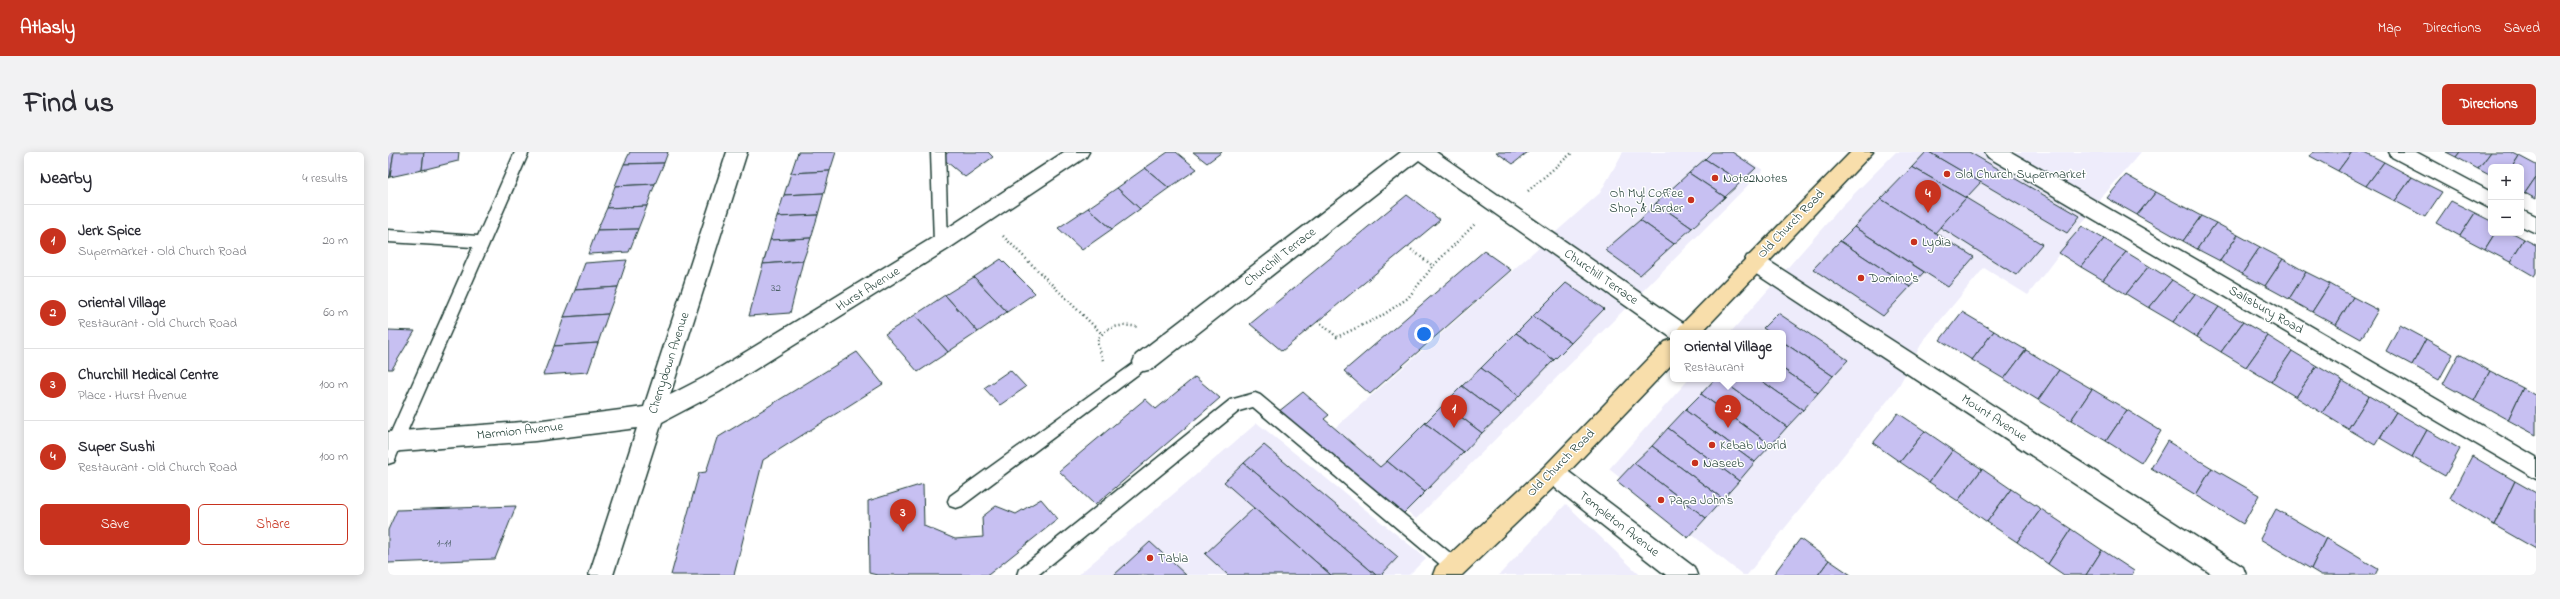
<!DOCTYPE html>
<meta charset="utf-8">
<style>
:root{--surface:#fff;--page:#f2f2f3;--text:#2b2b33;--muted:#7c7c81;--line:#e1e1e2;--accent:#c8321e}
body{margin:0;font-family:"Indie Flower",sans-serif;background:var(--page);color:var(--text)}
.controls{position:absolute;right:12px;top:12px;display:grid;overflow:hidden;border-radius:6px;box-shadow:0 2px 10px #0003}
.controls button{width:36px;height:36px;display:grid;place-items:center;padding:0;border:0;border-bottom:1px solid var(--line);background:var(--surface);color:var(--text);font:20px sans-serif}
.you{position:absolute;left:1036px;top:182px;width:14px;height:14px;margin:-10px;border:3px solid #fff;border-radius:50%;background:#1a73e8;box-shadow:0 0 0 6px #1a73e833}
.badge{display:grid;place-items:center;width:26px;height:26px;border-radius:50%;background:var(--accent);color:#fff;font-size:13px;font-weight:700}
.pin{position:absolute;translate:-50% -33px;filter:drop-shadow(0 1px 2px #0008)}
.pin::after{content:'';position:absolute;top:21px;width:14px;height:12px;background:inherit;clip-path:polygon(0 0,100% 0,50% 100%)}
.popup{position:absolute;left:1282px;top:178px;width:116px;height:52px;box-sizing:border-box;display:grid;place-content:center;border-radius:6px;background:var(--surface);filter:drop-shadow(0 1px 3px #0005);font-size:13px;white-space:nowrap;color:var(--muted)}
.popup b{font-size:15px;color:var(--text)}
.popup::after{content:'';position:absolute;left:50%;top:100%;margin-left:-8px;border:8px solid transparent;border-top-color:var(--surface)}
.list{margin:0;padding:0;list-style:none}
h2{display:flex;justify-content:space-between;align-items:center;height:52px;margin:0;padding:0 16px;font-size:17px}
h2 small{font-size:13px;font-weight:400;color:var(--muted)}
.list li{display:grid;grid-template-columns:26px 1fr auto;gap:12px;align-items:center;box-sizing:border-box;height:72px;padding:0 16px;border-top:1px solid var(--line)}
.list b{display:block;font-size:15px;white-space:nowrap}
.list p{margin:0;font-size:13px;white-space:nowrap;color:var(--muted)}
.list em{font-size:13px;font-style:normal;color:var(--muted)}
.actions{display:flex;gap:8px;padding:12px 16px}
.actions a{flex:1;padding:9px 0;border:1px solid var(--accent);border-radius:6px;text-align:center;font-size:14px;color:var(--accent)}
.actions .main{background:var(--accent);color:#fff}
.map{position:relative;flex:none;width:2148px;height:423px;overflow:hidden;border-radius:6px}
header{display:flex;align-items:center;gap:24px;box-sizing:border-box;height:56px;padding:0 20px;background:var(--accent);color:#fff}
header strong{font-size:19px}
nav{display:flex;gap:22px;margin-inline-start:auto;font-size:14px}
.intro{display:flex;align-items:center;justify-content:space-between;box-sizing:border-box;height:96px;padding:0 24px}
h1{margin:0;font-size:28px}
.button{padding:10px 18px;border-radius:6px;background:var(--accent);color:#fff;font-size:14px;font-weight:700}
main{display:flex;gap:24px;padding:0 24px}
aside{flex:1;background:var(--surface);border-radius:6px;box-shadow:0 2px 10px #0003}
.map>svg:first-child{display:block}
.built{fill:#eeecfb}
.building{fill:#c7c0f2;stroke:#1f3d34}
.lines{fill:none;stroke-linecap:round;stroke-linejoin:round}
.lane-casing{stroke:#1f3d34;stroke-width:3}
.street-casing{stroke:#1f3d34;stroke-width:3}
.primary-casing{stroke:#1f3d34;stroke-width:3}
.path{stroke:#1f3d34;stroke-width:2.5;stroke-dasharray:1 3;stroke-linecap:butt}
.lane{fill:#fff;fill-rule:evenodd}
.street{fill:#fff;fill-rule:evenodd}
.primary{fill:#f8deab;fill-rule:evenodd}
.poi-dot{fill:#c8321e;stroke:#fff;stroke-width:1.5}
.labels{text-anchor:middle;dominant-baseline:central;stroke-width:3;stroke-linejoin:round;paint-order:stroke}
.number-label{font-size:11px;fill:#495e64}
.poi-label{font-size:13px;fill:#1f3d34;stroke:#fff;text-anchor:start}
.street-label{font-size:13px;fill:#1f3d34;stroke:#fff}
</style>
<header>
<strong>Atlasly</strong>
<nav><a>Map</a><a>Directions</a><a>Saved</a></nav>
</header>
<div class="intro"><h1>Find us</h1><a class="button">Directions</a></div>
<main>
<aside>
<h2>Nearby<small>4 results</small></h2>
<ul class="list">
<li><span class="badge">1</span><div><b>Jerk Spice</b><p>Supermarket · Old Church Road</p></div><em>20 m</em></li>
<li><span class="badge">2</span><div><b>Oriental Village</b><p>Restaurant · Old Church Road</p></div><em>60 m</em></li>
<li><span class="badge">3</span><div><b>Churchill Medical Centre</b><p>Place · Hurst Avenue</p></div><em>100 m</em></li>
<li><span class="badge">4</span><div><b>Super Sushi</b><p>Restaurant · Old Church Road</p></div><em>100 m</em></li>
</ul>
<div class="actions"><a class="main">Save</a><a>Share</a></div>
</aside>
<div class="map">
<svg width="2148" height="423" viewBox="0 0 2148 423">
<rect width="100%" height="100%" fill="#fff"/>
<filter id="ink" filterUnits="userSpaceOnUse"><feTurbulence type="fractalNoise" baseFrequency=".025" numOctaves="2"/><feDisplacementMap in="SourceGraphic" scale="8" xChannelSelector="R" yChannelSelector="G"/><feConvolveMatrix kernelMatrix="1 2 1 2 8 2 1 2 1" color-interpolation-filters="sRGB"/></filter>
<g filter="url(#ink)">
<g class="built">
<path d="M1235 0H1345L1375 18 1028 367 932 289 1212 41Z"/>
<path d="M1508 0H1753L1715 44 1640 143 1596 116 1535 189 1509 237 1359 423H1355L1221 317 1301 227H1395V181H1342L1454 54Z"/>
<path d="M869 271 1038 406 1021 423H690Z"/>
<path d="M1178 352 1252 423H1111Z"/>
</g>
<g class="building">
<path d="M0 0H6L2 25 0 26Z"/>
<path d="M6 0H36L34 18 2 25Z"/>
<path d="M36 0H71L70 9 34 18Z"/>
<path d="M242 0H280L276 11 236 12Z"/>
<path d="M410 0H448L442 19 403 21Z"/>
<path d="M561 0H600L605 5 577 25 553 5Z"/>
<path d="M780 0H788L809 17 781 36 757 16Z"/>
<path d="M805 0H834L819 11Z"/>
<path d="M1108 0H1140L1125 12Z"/>
<path d="M1324 0H1344L1368 16 1353 30 1317 7Z"/>
<path d="M1538 0H1541L1593 30 1578 46 1524 15Z"/>
<path d="M1541 0H1581L1692 64 1679 81Z"/>
<path d="M1925 0H1964L1950 19 1922 4Z"/>
<path d="M1964 0H1976L1996 10 1978 34 1950 19Z"/>
<path d="M2058 0H2072L2068 5Z"/>
<path d="M2072 0H2103L2090 17 2068 5Z"/>
<path d="M2103 0H2123L2131 4 2124 15H2103V24L2090 17Z"/>
<path d="M2131 4 2148 13V25L2137 41 2133 39V15H2124Z"/>
<path d="M1317 7 1353 30 1337 45 1301 21Z"/>
<path d="M1996 10 2024 25 2007 49 1978 34Z"/>
<path d="M276 11 267 32 227 34 236 12Z"/>
<path d="M1524 15 1578 46 1547 81 1493 47Z"/>
<path d="M757 16 781 36 752 57 729 36Z"/>
<path d="M442 19 436 41 396 43 403 21Z"/>
<path d="M1301 21 1337 45 1304 76 1268 51Z"/>
<path d="M1738 23 1768 40 1749 63 1719 46Z"/>
<path d="M2024 25 2054 40 2037 65 2007 49Z"/>
<path d="M2148 25V47L2137 41Z"/>
<path d="M267 32 259 54 219 56 227 34Z"/>
<path d="M729 36 752 57 724 77 700 56Z"/>
<path d="M1768 40 1813 64 1795 89 1749 63Z"/>
<path d="M436 41 430 63 389 65 396 43Z"/>
<path d="M1019 43 1052 68 894 199 862 172Z"/>
<path d="M1578 46 1654 92 1628 123 1552 75Z"/>
<path d="M1493 47 1586 105 1560 135 1466 75Z"/>
<path d="M2063 49 2087 61 2072 84 2048 71Z"/>
<path d="M1268 51 1304 76 1286 92 1252 68Z"/>
<path d="M259 54 250 77 209 78 219 56Z"/>
<path d="M700 56 724 77 694 98 670 76Z"/>
<path d="M2087 61 2103 69V81H2107L2097 97 2072 84Z"/>
<path d="M430 63 423 86 382 88 389 65Z"/>
<path d="M1813 64 1828 71 1809 97 1795 89Z"/>
<path d="M1252 68 1286 92 1252 123 1217 98Z"/>
<path d="M1828 71 1850 83 1832 109 1809 97Z"/>
<path d="M1694 74 1716 87 1693 115 1671 101Z"/>
<path d="M1466 75 1536 120 1522 135 1452 89Z"/>
<path d="M250 77 241 100 200 102 209 78Z"/>
<path d="M2107 81H2125L2136 87 2122 110 2097 97Z"/>
<path d="M1850 83 1872 95 1854 122 1832 109Z"/>
<path d="M423 86 415 109 375 112 382 88Z"/>
<path d="M1716 87 1738 100 1715 128 1693 115Z"/>
<path d="M2136 87 2148 93V121L2146 124 2122 110Z"/>
<path d="M1452 89 1522 135 1495 164 1425 117Z"/>
<path d="M1872 95 1895 107 1877 134 1854 122Z"/>
<path d="M1096 99 1123 118 982 242 956 219Z"/>
<path d="M1738 100 1761 114 1738 142 1715 128Z"/>
<path d="M613 107 647 141 619 160 586 125Z"/>
<path d="M1895 107 1918 120 1901 147 1877 134Z"/>
<path d="M239 108 230 135 187 138 197 111Z"/>
<path d="M415 109 402 161 361 164 375 112Z"/>
<path d="M1761 114 1784 128 1761 156 1738 142Z"/>
<path d="M1918 120 1942 132 1924 160 1901 147Z"/>
<path d="M586 125 619 160 590 180 557 143Z"/>
<path d="M1784 128 1807 142 1785 170 1761 156Z"/>
<path d="M1178 131 1216 157 1183 191 1145 164Z"/>
<path d="M1942 132 1965 145 1948 173 1924 160Z"/>
<path d="M230 135 220 162 176 165 187 138Z"/>
<path d="M1807 142 1831 155 1809 185 1785 170Z"/>
<path d="M557 143 590 180 560 200 527 163Z"/>
<path d="M1965 145 1990 158 1973 187 1948 173Z"/>
<path d="M1831 155 1855 170 1833 200 1809 185Z"/>
<path d="M1574 160 1606 179 1584 208 1552 188Z"/>
<path d="M1390 161 1460 208 1445 224 1395 190V181H1382L1375 176Z"/>
<path d="M220 162 210 191 166 194 176 165Z"/>
<path d="M527 163 560 200 530 220 497 182Z"/>
<path d="M1145 164 1183 191 1166 208 1128 181Z"/>
<path d="M1855 170 1880 184 1858 215 1833 200Z"/>
<path d="M2012 173 2038 187 2024 213 1998 199Z"/>
<path d="M0 178 27 179 4 217H0Z"/>
<path d="M1606 179 1638 198 1616 227 1584 208Z"/>
<path d="M1128 181 1166 208 1131 244 1093 216Z"/>
<path d="M1880 184 1904 199 1883 230 1858 215Z"/>
<path d="M2038 187 2065 202 2051 228 2024 213Z"/>
<path d="M1395 190 1445 224 1430 241 1395 217Z"/>
<path d="M210 191 200 220 155 223 166 194Z"/>
<path d="M1638 198 1671 218 1650 248 1616 227Z"/>
<path d="M1904 199 1929 214 1908 245 1883 230Z"/>
<path d="M469 200 495 232 375 308 346 423H283L311 321 318 320 329 286Z"/>
<path d="M2071 202 2102 219 2086 249 2055 232Z"/>
<path d="M1929 214 1955 229 1934 261 1908 245Z"/>
<path d="M1093 216 1131 244 1113 263 1074 234Z"/>
<path d="M1395 217 1430 241 1415 258 1371 227H1395Z"/>
<path d="M622 218 638 235 612 253 596 236Z"/>
<path d="M1671 218 1704 237 1683 268 1650 248Z"/>
<path d="M2102 219 2135 236 2120 268 2086 249Z"/>
<path d="M807 225 832 246 707 353 671 319 757 247 768 257Z"/>
<path d="M1327 227H1332L1399 275 1383 293 1313 242Z"/>
<path d="M1332 227H1371L1415 258 1399 275Z"/>
<path d="M1955 229 1981 244 1960 277 1934 261Z"/>
<path d="M1074 234 1113 263 1094 281 1056 252Z"/>
<path d="M2135 236 2148 244V283L2120 268Z"/>
<path d="M1704 237 1739 258 1718 289 1683 268Z"/>
<path d="M915 240 941 263 936 267 992 315 999 309 1037 340 1012 365 890 260Z"/>
<path d="M1313 242 1383 293 1367 310 1297 258Z"/>
<path d="M1981 244 2008 260 1987 293 1960 277Z"/>
<path d="M1056 252 1094 281 1076 300 1037 271Z"/>
<path d="M1297 258 1367 310 1351 329 1280 276Z"/>
<path d="M1739 258 1773 279 1753 311 1718 289Z"/>
<path d="M2008 260 2039 278 2024 305 1992 286Z"/>
<path d="M1510 261 1537 279 1512 310 1485 291Z"/>
<path d="M1037 271 1076 300 1037 340 999 309Z"/>
<path d="M1280 276 1351 329 1335 347 1264 294Z"/>
<path d="M2039 278 2072 297 2057 324 2024 305Z"/>
<path d="M1537 279 1565 298 1541 330 1512 310Z"/>
<path d="M1779 289 1824 316 1808 343 1763 316Z"/>
<path d="M876 293 1010 405 993 423H988L856 311Z"/>
<path d="M1264 294 1335 347 1318 366 1246 311Z"/>
<path d="M1565 298 1594 317 1570 349 1541 330Z"/>
<path d="M2084 304 2127 329 2106 373 2062 346Z"/>
<path d="M856 311 988 423H943L836 330Z"/>
<path d="M1246 311 1318 366 1300 386 1229 329Z"/>
<path d="M1824 316 1871 343 1855 372 1808 343Z"/>
<path d="M1594 317 1623 337 1599 370 1570 349Z"/>
<path d="M2127 329 2148 341V397L2106 373Z"/>
<path d="M535 332 536 374 567 387 595 385 594 365 608 354 628 362 653 347 670 367 600 423H489L481 421 480 349Z"/>
<path d="M1623 337 1653 357 1629 390 1599 370Z"/>
<path d="M128 354 107 407 0 411V378L9 358Z"/>
<path d="M866 356 943 423H840L817 402Z"/>
<path d="M1653 357 1683 377 1660 412 1629 390Z"/>
<path d="M1888 357 1938 386 1923 417 1872 387Z"/>
<path d="M1683 377 1714 398 1698 423H1676L1660 412Z"/>
<path d="M1938 386 1990 417 1987 423H1933L1923 417Z"/>
<path d="M1412 387 1441 408 1430 423H1385Z"/>
<path d="M762 390 798 423H726Z"/>
<path d="M1714 398 1746 419 1744 423H1698Z"/>
<path d="M1441 408 1463 423H1430Z"/>
</g>
<g class="lines">
<g class="lane-casing">
<g id="lane">
<path d="M127 0H141L8 305 6 310 0 312V287L85 95 0 90V78L90 84Z"/>
<path d="M543 0H557L560 91 558 95H548L546 91Z"/>
<path d="M756 204 761 206 763 210 761 214 574 354 568 356 562 354 560 349 562 344Z"/>
<path d="M867 241 872 243 1072 409 1074 414 1072 419 1066 422 1060 419 865 255 851 259 650 423H629L631 417 842 248Z"/>
</g>
</g>
<g class="street-casing">
<g id="street">
<path d="M339 0H359L282 243 315 226 546 85 676 0H701L698 5 560 97 331 240 274 270 225 423H201L249 276 147 289 0 300V280L147 269 256 255Z"/>
<path d="M1013 0H1048L1301 175 1304 181H1285V187L1031 8 764 217 756 219 748 217 745 210 748 203Z"/>
<path d="M1597 0H1623L2148 305V327L1600 5Z"/>
<path d="M2001 0H2028L2103 40V57L2004 5Z"/>
<path d="M2133 57 2148 64V81L2133 74Z"/>
<path d="M1366 102 1373 104 1855 415 1858 423H1825L1359 116 1356 110 1359 104Z"/>
<path d="M1165 311 1173 314 1306 415 1309 423H1278L1157 328 1153 321 1157 314Z"/>
</g>
</g>
<g class="primary-casing">
<g id="primary">
<path d="M1463 0H1485L1313 181H1288L1291 175Z"/>
<path d="M1285 187V211L1173 328 1074 423H1045L1048 415 1157 314 1277 190Z"/>
</g>
</g>
<g class="path">
<path d="M1140 39 1185 0"/>
<path d="M615 84 713 181"/>
<path d="M1020 95 1045 114"/>
<path d="M930 169 949 185 992 165 1020 146 1045 114 1088 71"/>
<path d="M715 208 709 190C716 173 735 172 751 175"/>
</g>
<use href="#lane" class="lane"/>
<use href="#street" class="street"/>
<use href="#primary" class="primary"/>
</g>
</g>
<g class="poi-dot">
<circle cx="1559" cy="22" r="4"/>
<circle cx="1327" cy="26" r="4"/>
<circle cx="1303" cy="48" r="4"/>
<circle cx="1526" cy="90" r="4"/>
<circle cx="1473" cy="126" r="4"/>
<circle cx="1324" cy="293" r="4"/>
<circle cx="1307" cy="311" r="4"/>
<circle cx="1273" cy="348" r="4"/>
<circle cx="762" cy="406" r="4"/>
</g>
<g class="labels">
<g class="number-label">
<text x="388" y="136">32</text>
<text x="56" y="392">1-11</text>
</g>
<g class="poi-label">
<text x="1567" y="22">Old Church Supermarket</text>
<text x="1335" y="26">Note2Notes</text>
<text x="1295" y="41" text-anchor="end">Oh My! Coffee<tspan x="1295" dy="15">Shop &amp; Larder</tspan></text>
<text x="1534" y="90">Lydia</text>
<text x="1481" y="126">Domino's</text>
<text x="1332" y="293">Kebab World</text>
<text x="1315" y="311">Naseeb</text>
<text x="1281" y="348">Papa John's</text>
<text x="770" y="406">Tabla</text>
</g>
<g class="street-label">
<text transform="translate(1403 72) rotate(-46)">Old Church Road</text>
<text transform="translate(892 105) rotate(-38)">Churchill Terrace</text>
<text transform="translate(1213 125) rotate(35)">Churchill Terrace</text>
<text transform="translate(480 137) rotate(-32)">Hurst Avenue</text>
<text transform="translate(1878 158) rotate(30)">Salisbury Road</text>
<text transform="translate(281 211) rotate(-72)">Cherrydown Avenue</text>
<text transform="translate(1606 266) rotate(33)">Mount Avenue</text>
<text transform="translate(132 279) rotate(-6)">Marmion Avenue</text>
<text transform="translate(1173 311) rotate(-45)">Old Church Road</text>
<text transform="translate(1231 372) rotate(38)">Templeton Avenue</text>
</g>
</g>
</svg>
<div class="controls">
<button>+</button>
<button>−</button>
</div>
<div class="you"></div>
<div class="pin badge" style="left:1066px;top:276px">1</div>
<div class="pin badge" style="left:1340px;top:276px">2</div>
<div class="popup"><b>Oriental Village</b>Restaurant</div>
<div class="pin badge" style="left:515px;top:380px">3</div>
<div class="pin badge" style="left:1540px;top:61px">4</div>
</div>
</main>
